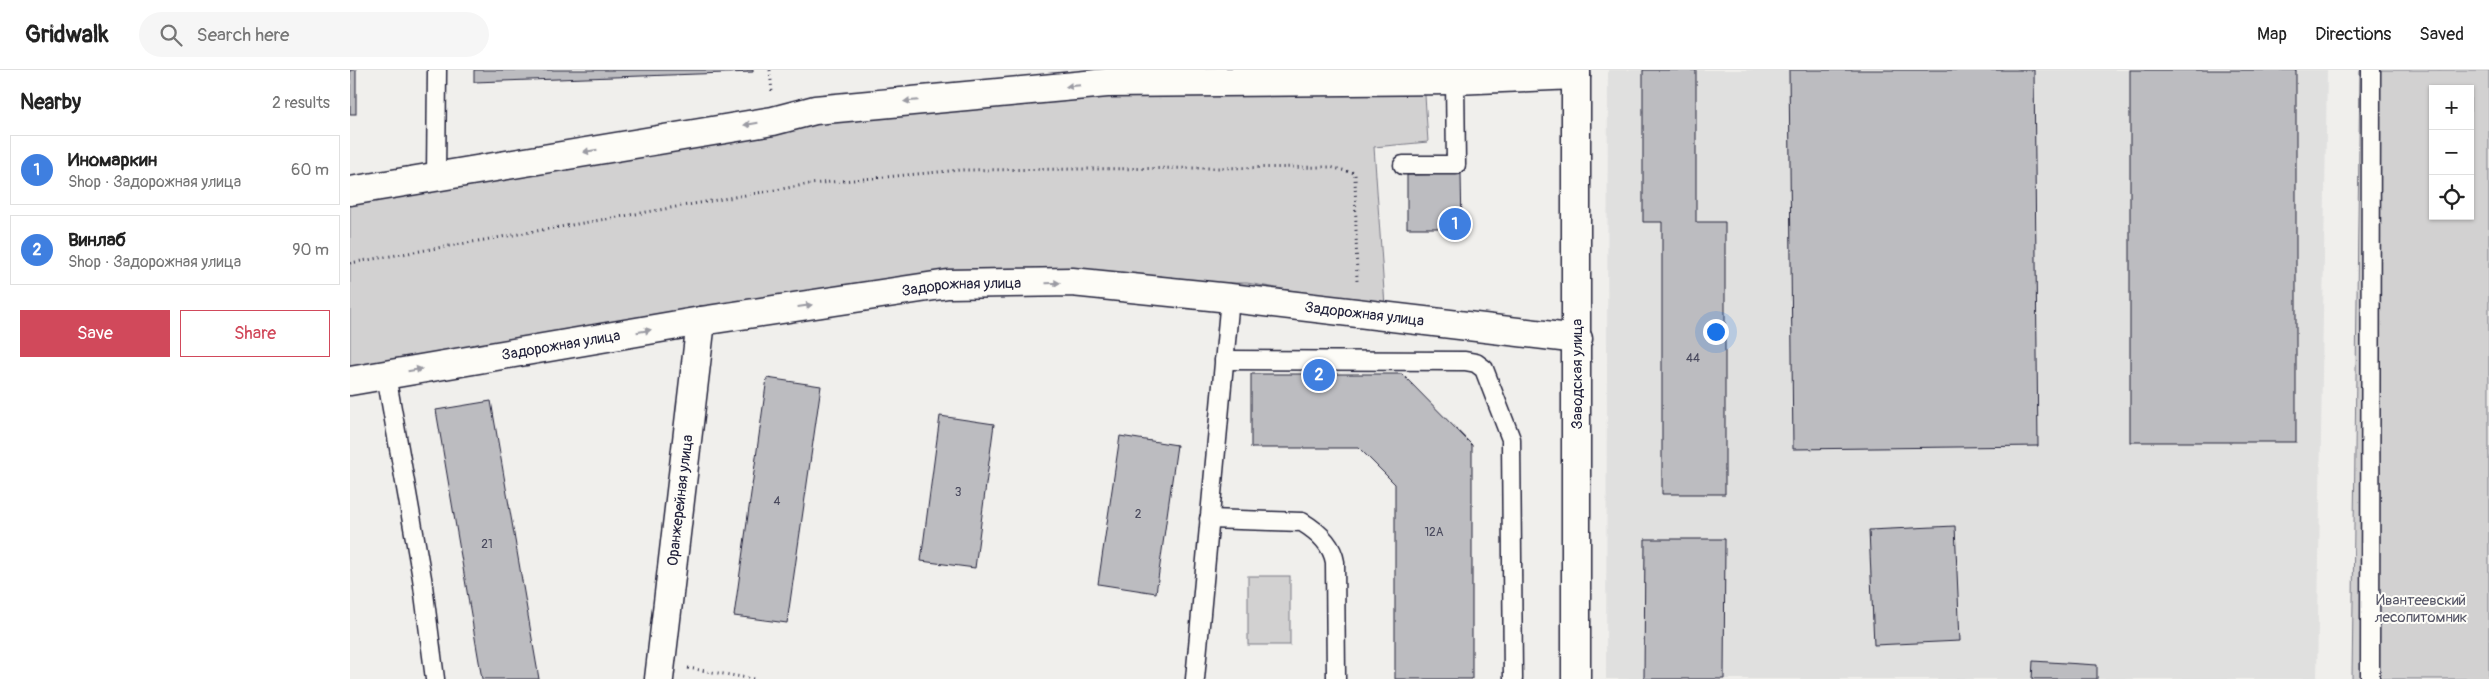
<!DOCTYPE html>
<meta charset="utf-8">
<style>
:root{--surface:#fff;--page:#f6f6f6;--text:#222;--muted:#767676;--line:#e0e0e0;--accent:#d1495b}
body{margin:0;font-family:Pangolin,sans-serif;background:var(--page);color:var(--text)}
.controls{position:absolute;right:15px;top:15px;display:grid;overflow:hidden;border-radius:0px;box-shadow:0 1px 4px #0004}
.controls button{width:45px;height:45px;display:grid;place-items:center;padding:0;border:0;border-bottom:1px solid var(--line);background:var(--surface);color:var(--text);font:25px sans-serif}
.you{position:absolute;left:1365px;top:261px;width:18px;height:18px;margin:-12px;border:4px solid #fff;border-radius:50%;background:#1a73e8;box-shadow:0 0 0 8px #1a73e833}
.badge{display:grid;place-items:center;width:32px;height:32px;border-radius:50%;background:var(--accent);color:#fff;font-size:16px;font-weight:700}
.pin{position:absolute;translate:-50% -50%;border:2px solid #fff;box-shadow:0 1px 5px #0006}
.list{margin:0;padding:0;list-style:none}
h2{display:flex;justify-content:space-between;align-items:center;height:65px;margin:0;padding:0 20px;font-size:21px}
h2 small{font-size:16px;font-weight:400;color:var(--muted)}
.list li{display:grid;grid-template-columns:32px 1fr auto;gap:15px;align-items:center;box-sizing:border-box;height:70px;margin:0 10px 10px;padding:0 10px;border:1px solid var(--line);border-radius:0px}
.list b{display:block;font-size:19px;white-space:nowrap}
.list p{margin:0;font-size:16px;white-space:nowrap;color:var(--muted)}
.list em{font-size:16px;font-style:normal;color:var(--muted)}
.actions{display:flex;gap:10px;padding:15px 20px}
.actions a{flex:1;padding:11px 0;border:1px solid var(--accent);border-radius:0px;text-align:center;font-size:18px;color:var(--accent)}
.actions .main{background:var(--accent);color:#fff}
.icon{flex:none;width:28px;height:28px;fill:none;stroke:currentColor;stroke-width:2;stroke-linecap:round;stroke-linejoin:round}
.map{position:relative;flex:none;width:2139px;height:609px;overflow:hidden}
header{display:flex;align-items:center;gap:30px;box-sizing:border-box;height:70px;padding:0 25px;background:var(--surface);border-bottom:1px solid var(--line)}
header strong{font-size:24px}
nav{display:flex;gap:28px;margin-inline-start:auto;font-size:18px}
.search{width:350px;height:45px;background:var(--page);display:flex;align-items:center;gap:12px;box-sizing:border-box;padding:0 18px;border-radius:28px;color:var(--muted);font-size:19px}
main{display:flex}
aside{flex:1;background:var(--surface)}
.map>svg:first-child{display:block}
.built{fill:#e0e0df}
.green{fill:#d2d1d1;stroke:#7a7a86;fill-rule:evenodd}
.building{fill:#bcbcc0;stroke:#22223b}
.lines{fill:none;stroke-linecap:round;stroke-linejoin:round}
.lane-casing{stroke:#22223b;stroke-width:21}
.street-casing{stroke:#22223b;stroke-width:31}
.secondary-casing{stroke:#22223b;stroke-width:31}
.path{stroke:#22223b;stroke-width:3;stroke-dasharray:1 4;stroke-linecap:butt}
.lane{stroke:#fdfcf7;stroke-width:18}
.street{stroke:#fdfcf7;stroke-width:28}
.secondary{stroke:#fdfcf7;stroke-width:28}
.oneway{fill:#9a9aa2}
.labels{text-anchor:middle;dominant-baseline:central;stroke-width:4;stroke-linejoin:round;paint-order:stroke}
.number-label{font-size:12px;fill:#48485c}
.street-label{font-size:15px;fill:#22223b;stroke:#fdfcf7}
.park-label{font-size:15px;fill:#575768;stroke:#fdfcf7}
</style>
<header>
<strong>Gridwalk</strong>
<div class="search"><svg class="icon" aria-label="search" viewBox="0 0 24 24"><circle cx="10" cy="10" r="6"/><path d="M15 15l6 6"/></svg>Search here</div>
<nav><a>Map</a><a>Directions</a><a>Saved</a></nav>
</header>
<main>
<aside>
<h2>Nearby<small>2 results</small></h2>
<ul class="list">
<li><span class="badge" style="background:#3f7fe0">1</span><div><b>Иномаркин</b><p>Shop · Задорожная улица</p></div><em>60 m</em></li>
<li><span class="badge" style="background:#3f7fe0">2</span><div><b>Винлаб</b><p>Shop · Задорожная улица</p></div><em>90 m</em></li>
</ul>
<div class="actions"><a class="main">Save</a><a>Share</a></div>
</aside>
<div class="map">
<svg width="2139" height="609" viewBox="0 0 2139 609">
<rect width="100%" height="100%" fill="#f0efec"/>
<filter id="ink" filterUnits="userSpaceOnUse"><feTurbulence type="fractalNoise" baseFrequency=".02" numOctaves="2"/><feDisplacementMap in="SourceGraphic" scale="10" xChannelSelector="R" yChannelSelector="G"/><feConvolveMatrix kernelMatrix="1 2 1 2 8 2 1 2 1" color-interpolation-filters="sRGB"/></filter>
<g filter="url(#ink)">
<path class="built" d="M1258 0H1977L1967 609H1256Z"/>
<g class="green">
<path d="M2010 0H2139V609H2002ZM2083 19H2120V146H2083Z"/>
<path d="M1074 10 1078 72 1024 77 1035 236 897 213 599 214 0 311V120L465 40Z"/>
<rect x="898" y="506" width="42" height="69"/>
</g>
<g class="building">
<rect x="0" y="0" width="6" height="44"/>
<path d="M124 0H403V2L124 12Z"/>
<path d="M1293 0H1346V152H1375V424H1312V152H1293Z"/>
<path d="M1439 0H1684L1688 376 1443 379Z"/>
<rect x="1780" y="0" width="166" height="372"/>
<path d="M1111 104 1112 158H1057V105Z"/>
<path d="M901 304H1052L1122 375V609H1045V414L1009 378H901Z"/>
<path d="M417 308 471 316 437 553 384 546Z"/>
<path d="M141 331 189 609H132L86 340Z"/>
<path d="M590 346 644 354 625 498 571 491Z"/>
<path d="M770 366 827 375 806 523 748 514Z"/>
<path d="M1605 456 1610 571 1524 575 1519 460Z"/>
<path d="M1295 469H1375L1374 609H1294Z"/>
<path d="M1683 591 1747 595V609H1682Z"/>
</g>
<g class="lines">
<g class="lane-casing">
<g id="lane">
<path d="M1053 95H1106L1105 10"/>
<path d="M86 106 87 0"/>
<path d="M874 290 1115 291 1126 293 1134 299 1161 369 1163 609"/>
<path d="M36 305 72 508 85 609"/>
<path d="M859 449 952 452C967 461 982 474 985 492L986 609"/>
<path d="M845 609 880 228"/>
<path d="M2020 609 2021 0"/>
</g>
</g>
<g class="street-casing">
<g id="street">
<path d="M0 121 423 51 465 40 757 13 1105 10 1226 5"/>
<path id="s1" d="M0 311 351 251 598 214 722 212 880 228 1228 269"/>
<path id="s2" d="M309 609 351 251"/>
</g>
</g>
<g class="secondary-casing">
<path id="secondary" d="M1226 609V0"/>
</g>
<g class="path">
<path d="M420 0 422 22"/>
<path d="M0 193 460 114 610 100 980 97 1005 103 1007 213"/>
<path d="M338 598 404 609"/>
</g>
<use href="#lane" class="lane"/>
<use href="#street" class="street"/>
<use href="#secondary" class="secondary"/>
</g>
<defs><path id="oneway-solid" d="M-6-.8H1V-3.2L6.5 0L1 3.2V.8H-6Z" transform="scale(1.25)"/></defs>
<g class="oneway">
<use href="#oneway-solid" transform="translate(723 16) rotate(175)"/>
<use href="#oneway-solid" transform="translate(561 31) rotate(175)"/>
<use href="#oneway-solid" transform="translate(401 54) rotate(171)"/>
<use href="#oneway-solid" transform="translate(240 81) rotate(171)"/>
<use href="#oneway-solid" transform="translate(703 213) rotate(-1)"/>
<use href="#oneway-solid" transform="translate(455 236) rotate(-8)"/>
<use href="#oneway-solid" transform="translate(294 261) rotate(-10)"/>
<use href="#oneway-solid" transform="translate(65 300) rotate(-10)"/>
</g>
</g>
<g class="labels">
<g class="number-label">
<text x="1343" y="288">44</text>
<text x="608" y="422">3</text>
<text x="427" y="431">4</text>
<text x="788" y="444">2</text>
<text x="1084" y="462">12А</text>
<text x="137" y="474">21</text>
</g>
<g class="street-label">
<text stroke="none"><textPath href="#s1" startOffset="619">Задорожная улица</textPath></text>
<text stroke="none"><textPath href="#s1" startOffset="1024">Задорожная улица</textPath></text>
<text stroke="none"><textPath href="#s1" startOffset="214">Задорожная улица</textPath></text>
<text transform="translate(1227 304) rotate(-90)">Заводская улица</text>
<text stroke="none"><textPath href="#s2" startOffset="180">Оранжерейная улица</textPath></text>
</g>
<g class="park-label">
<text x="2071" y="530">Ивантеевский<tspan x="2071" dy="17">лесопитомник</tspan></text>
</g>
</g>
</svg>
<div class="controls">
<button>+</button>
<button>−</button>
<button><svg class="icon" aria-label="locate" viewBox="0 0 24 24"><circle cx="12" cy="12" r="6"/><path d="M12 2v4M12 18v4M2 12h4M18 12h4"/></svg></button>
</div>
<div class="you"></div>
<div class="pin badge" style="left:1105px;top:154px;background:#3f7fe0">1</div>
<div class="pin badge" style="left:969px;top:305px;background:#3f7fe0">2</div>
</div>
</main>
